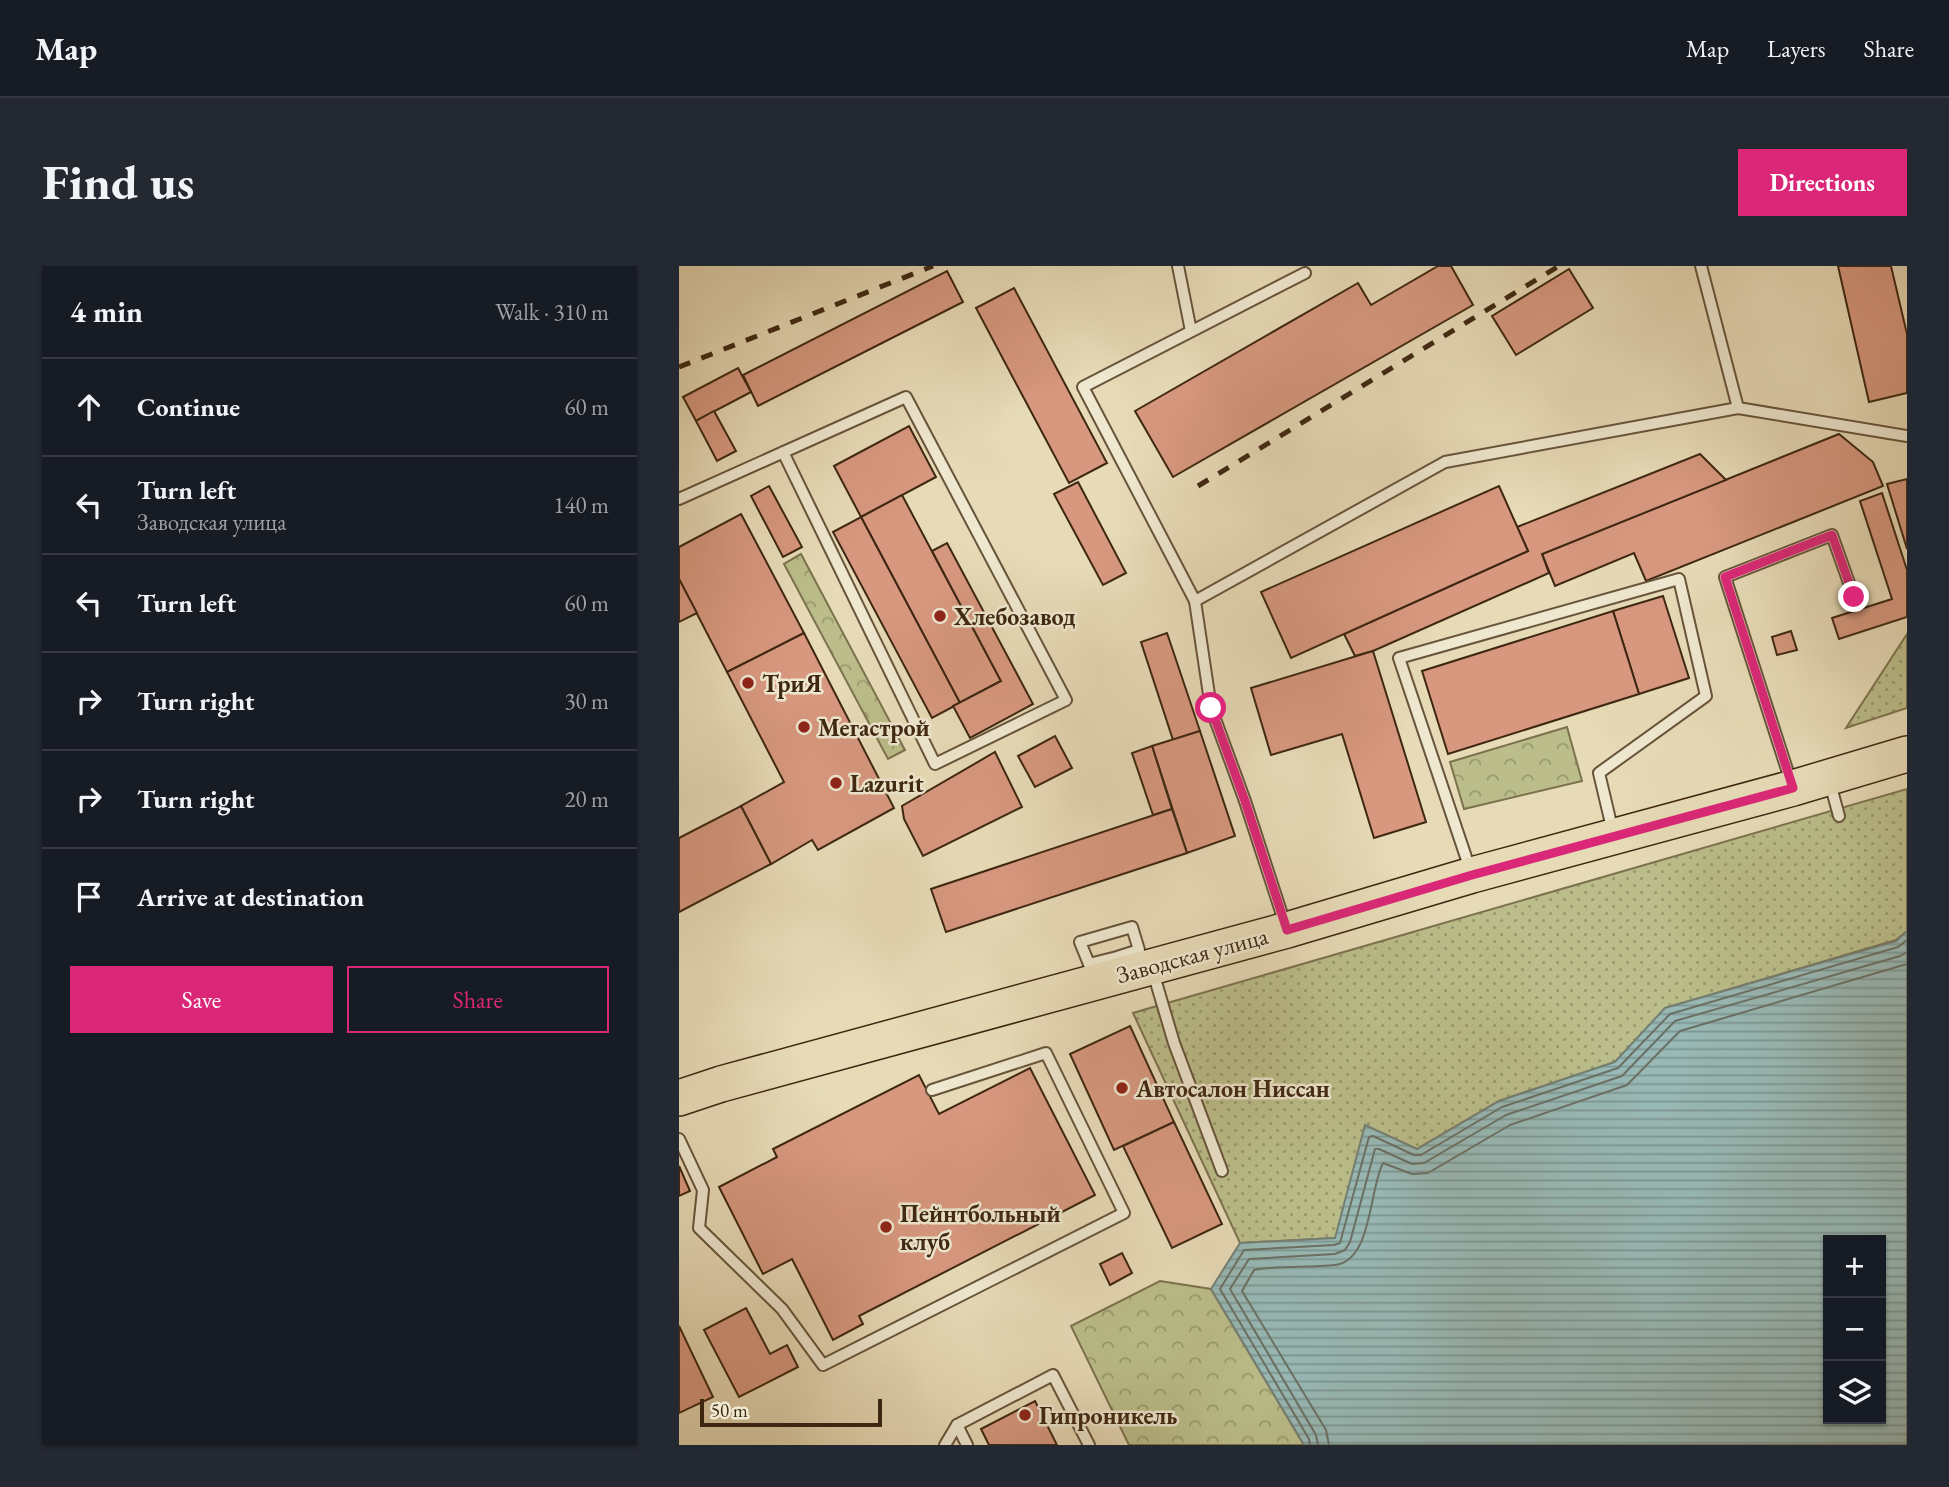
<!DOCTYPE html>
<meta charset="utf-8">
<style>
:root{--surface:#171b24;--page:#242831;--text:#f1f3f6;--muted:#9ea1a6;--line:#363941;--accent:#db2777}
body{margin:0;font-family:"EB Garamond",serif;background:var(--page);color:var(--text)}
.controls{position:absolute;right:21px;bottom:21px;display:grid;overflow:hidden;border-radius:0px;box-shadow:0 2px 5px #0004}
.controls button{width:63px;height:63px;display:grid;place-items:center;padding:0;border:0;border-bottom:2px solid var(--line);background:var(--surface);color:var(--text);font:35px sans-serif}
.scale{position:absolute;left:21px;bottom:18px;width:182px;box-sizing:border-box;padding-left:7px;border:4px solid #3e2711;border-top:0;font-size:19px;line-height:24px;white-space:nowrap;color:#3e2711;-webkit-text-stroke:5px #efe8d0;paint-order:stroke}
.stop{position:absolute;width:21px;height:21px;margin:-16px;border:5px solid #db2777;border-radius:50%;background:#fff}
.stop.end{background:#db2777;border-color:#fff;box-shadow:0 2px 7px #0008}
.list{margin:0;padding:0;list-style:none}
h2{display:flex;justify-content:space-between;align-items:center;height:91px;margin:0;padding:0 28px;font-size:30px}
h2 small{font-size:23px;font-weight:400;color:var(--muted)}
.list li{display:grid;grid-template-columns:46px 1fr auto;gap:21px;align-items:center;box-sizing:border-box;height:98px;padding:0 28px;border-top:2px solid var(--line)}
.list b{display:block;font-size:26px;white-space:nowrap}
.list p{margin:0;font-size:23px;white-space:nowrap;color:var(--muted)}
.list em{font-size:23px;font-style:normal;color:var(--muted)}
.actions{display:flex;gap:14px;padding:21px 28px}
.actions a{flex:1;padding:16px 0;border:2px solid var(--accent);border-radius:0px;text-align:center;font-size:24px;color:var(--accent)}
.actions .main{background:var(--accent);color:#fff}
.icon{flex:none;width:38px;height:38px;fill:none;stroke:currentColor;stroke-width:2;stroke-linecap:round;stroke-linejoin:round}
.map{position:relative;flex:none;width:1228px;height:1179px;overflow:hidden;border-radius:0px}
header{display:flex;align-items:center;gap:42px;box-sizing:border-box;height:98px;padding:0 35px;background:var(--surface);border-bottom:2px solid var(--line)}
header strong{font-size:33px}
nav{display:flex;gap:38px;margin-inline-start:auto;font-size:24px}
.intro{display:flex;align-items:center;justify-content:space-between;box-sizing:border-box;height:168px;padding:0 42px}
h1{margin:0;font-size:49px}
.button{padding:18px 32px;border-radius:0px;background:var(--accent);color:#fff;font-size:24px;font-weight:700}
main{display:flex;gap:42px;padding:0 42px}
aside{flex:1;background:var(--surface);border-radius:0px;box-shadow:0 2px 5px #0004}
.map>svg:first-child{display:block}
.grass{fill:url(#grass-dots);stroke:#7c724e;stroke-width:2}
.forest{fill:url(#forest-crowns);stroke:#7c724e;stroke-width:2}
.water{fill:url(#water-rules);stroke:#747f74;stroke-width:2;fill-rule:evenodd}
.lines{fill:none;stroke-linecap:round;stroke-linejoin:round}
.shore{stroke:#6b7064;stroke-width:2}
.building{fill:#d7987f;stroke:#3e2711;stroke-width:2}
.lane-casing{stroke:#68543a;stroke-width:14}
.primary-casing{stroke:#3e2711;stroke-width:38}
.lane{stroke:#efe8d0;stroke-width:10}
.primary{stroke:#e7dbb7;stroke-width:35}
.rail{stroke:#3e2711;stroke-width:5;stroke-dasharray:12 12;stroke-linecap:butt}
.route{stroke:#db2777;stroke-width:9}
.poi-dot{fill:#8f2418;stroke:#efe8d0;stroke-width:2.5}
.labels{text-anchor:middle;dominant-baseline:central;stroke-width:5;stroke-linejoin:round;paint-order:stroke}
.poi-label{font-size:24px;font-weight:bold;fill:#3e2711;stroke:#efe8d0;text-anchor:start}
.street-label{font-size:24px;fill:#3e2711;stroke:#efe8d0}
</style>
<header>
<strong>Map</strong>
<nav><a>Map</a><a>Layers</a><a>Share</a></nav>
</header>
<div class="intro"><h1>Find us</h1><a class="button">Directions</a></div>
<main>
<aside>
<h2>4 min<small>Walk · 310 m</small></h2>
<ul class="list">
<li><svg class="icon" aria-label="ahead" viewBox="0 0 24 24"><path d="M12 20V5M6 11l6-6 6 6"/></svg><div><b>Continue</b></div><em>60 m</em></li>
<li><svg class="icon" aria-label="left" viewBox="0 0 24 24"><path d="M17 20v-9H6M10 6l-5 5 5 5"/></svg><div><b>Turn left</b><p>Заводская улица</p></div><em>140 m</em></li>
<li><svg class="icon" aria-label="left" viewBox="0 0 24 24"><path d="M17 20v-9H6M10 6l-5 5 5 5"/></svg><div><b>Turn left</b></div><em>60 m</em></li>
<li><svg class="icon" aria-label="right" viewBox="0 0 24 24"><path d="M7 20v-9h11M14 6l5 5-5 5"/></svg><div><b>Turn right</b></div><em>30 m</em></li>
<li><svg class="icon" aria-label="right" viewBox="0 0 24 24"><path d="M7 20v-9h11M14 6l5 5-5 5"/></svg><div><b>Turn right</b></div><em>20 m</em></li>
<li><svg class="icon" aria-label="arrive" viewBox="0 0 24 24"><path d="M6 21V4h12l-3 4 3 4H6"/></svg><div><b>Arrive at destination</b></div></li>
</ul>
<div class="actions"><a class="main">Save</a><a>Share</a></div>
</aside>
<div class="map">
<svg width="1228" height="1179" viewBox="0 0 1228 1179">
<defs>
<pattern id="grass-dots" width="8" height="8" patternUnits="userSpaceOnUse" patternTransform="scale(1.75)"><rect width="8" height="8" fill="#bbbe8a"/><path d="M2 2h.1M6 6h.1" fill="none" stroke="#999a6f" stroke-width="1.8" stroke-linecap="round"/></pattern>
<pattern id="forest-crowns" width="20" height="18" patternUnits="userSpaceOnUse" patternTransform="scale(1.75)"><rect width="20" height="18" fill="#bbbe8a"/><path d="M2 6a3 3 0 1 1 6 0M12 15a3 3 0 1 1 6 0" fill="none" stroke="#999a6f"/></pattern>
<pattern id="water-rules" width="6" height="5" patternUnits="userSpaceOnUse" patternTransform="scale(1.75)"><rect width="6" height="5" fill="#98b9b6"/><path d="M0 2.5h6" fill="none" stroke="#7d9693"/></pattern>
</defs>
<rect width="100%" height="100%" fill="#e7dbb7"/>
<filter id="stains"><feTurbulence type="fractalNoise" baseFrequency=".00286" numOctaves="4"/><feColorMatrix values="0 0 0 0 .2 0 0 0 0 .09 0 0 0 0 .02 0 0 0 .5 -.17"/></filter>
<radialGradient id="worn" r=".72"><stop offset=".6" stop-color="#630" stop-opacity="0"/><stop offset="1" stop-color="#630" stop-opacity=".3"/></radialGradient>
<g class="grass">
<path d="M1228 368V442L1167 462Z"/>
<path d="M1228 523V665L1217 674 987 742 936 796 820 835 738 883 656 972 561 977 454 747Z"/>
</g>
<g class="forest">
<path d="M122 288 226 484 209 493 105 298Z"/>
<path d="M888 461 903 515 785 543 771 496Z"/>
<path d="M481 1015 532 1023 625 1179H450L392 1060Z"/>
</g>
<path class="water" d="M1228 665V1179H625L532 1023 561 977 656 972 686 859 738 883 820 835 936 796 986 742 1217 675ZM1202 974V1153H1149V974Z"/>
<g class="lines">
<g class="shore">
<path d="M631 1179 630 1173 541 1023 565 984 655 979 661 977 690 871 694 870 735 889H742L823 841 939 802 991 748 1219 681 1228 674"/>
<path d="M639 1179 637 1169 551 1023 570 993 656 988 666 984 671 976 696 883H700L733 898 745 897 827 849 943 810 996 755 1221 690 1228 686"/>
<path d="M650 1179 647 1164 563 1025 575 1004C601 999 630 1002 656 999 693 995 690 924 704 897L733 908 749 907 831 859 948 819 1001 765 1228 698"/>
</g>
</g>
<g class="building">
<path d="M759 0H772L794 39 494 211 456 145 679 17 692 39Z"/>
<path d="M1159 0H1212L1228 68V127L1190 136Z"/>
<path d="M890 3 914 42 837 89 813 50Z"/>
<path d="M268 5 284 36 79 140 64 109Z"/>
<path d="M335 22 428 197 390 217 297 42Z"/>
<path d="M59 102 72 126 17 155 4 131Z"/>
<path d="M35 145 57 185 38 195 17 155Z"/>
<path d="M230 160 257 211 182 251 155 200Z"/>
<path d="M1160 168 1194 196 1204 220 967 315 955 287 876 320 863 288Z"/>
<path d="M1021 188 1047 214 863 288 870 307 694 385 676 390 665 368 849 285 838 261Z"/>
<path d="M1228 213V283L1208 218Z"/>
<path d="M399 216 447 307 424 319 375 228Z"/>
<path d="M90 220 123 281 104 291 72 230Z"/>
<path d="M820 220 849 285 612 392 582 326Z"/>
<path d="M1203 227 1228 304V351L1160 373 1153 352 1213 333 1181 235Z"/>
<path d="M223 229 322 415 281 437 182 251Z"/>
<path d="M62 248 125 367 48 406 0 313V281Z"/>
<path d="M182 251 281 437 253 452 154 266Z"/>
<path d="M268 277 354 438 291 472 274 440 322 415 253 285Z"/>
<path d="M0 313 18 347 0 356Z"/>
<path d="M984 330 1010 412 960 428 934 345Z"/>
<path d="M934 345 960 428 769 488 743 405Z"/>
<path d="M1112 365 1118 384 1098 389 1093 371Z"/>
<path d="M125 367 215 542 139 584 133 574 92 598 62 540 105 516 48 406Z"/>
<path d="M488 367 521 465 494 474 462 376Z"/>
<path d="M694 385 747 556 695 572 663 468 592 489 572 422Z"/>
<path d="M521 465 556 570 508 587 473 480Z"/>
<path d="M376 470 393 502 356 521 339 490Z"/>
<path d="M473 480 493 543 474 549 453 487Z"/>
<path d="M316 486 343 541 244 590 225 553 223 540Z"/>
<path d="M62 540 92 598 0 646V572Z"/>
<path d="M493 543 508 587 267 666 252 623Z"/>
<path d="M451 760 495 856 435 884 391 788Z"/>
<path d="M351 802 416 929 180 1050 184 1058 154 1074 113 993 84 1008 40 921 98 891 94 883 240 809 260 848Z"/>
<path d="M495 856 543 958 493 982 444 880Z"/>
<path d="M0 900 11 925 0 930Z"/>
<path d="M443 987 453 1007 431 1019 421 998Z"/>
<path d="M67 1042 91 1088 108 1079 119 1101 60 1131 25 1064Z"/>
<path d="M0 1060 34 1131 0 1147Z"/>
<path d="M356 1135 378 1179H310L302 1163Z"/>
</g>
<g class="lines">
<g class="lane-casing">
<g id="lane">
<path d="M499 0 512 65"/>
<path d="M1059 142 1228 170"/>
<path d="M0 233 227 131 387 434 256 498 104 186"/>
<path d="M516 335 404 121 626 7"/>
<path d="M1151 517 1160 550"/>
<path d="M1113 519 1046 311 1153 269 1175 331"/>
<path d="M791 603 720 392 1000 313 1027 430 920 507 934 566"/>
<path d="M607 661 566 535 532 442 516 335 766 196 1059 142 1022 0"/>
<path d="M438 691 410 698 401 676 453 661 460 684 438 691 444 705"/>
<path d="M474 706 495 777 543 905"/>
<path d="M0 873 24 924 20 962 103 1043 144 1099 445 947 367 787 253 824"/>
<path d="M278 1159 288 1179"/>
<path d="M266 1179 278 1159 374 1109 410 1179"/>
</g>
</g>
<g class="primary-casing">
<path id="primary" d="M0 832 42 818 608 664 793 609 1114 522 1228 488"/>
</g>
<use href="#lane" class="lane"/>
<use href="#primary" class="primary"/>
<g class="rail">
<path d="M0 101 254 0"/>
<path d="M519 220 880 0"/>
</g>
</g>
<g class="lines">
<path class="route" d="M532 442 566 535 608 664 793 609 1114 522 1046 311 1153 269 1175 331"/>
</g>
<g class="poi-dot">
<circle cx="261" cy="350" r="7"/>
<circle cx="69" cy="417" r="7"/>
<circle cx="125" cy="461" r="7"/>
<circle cx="157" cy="517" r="7"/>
<circle cx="443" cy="822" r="7"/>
<circle cx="207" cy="961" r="7"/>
<circle cx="346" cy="1149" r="7"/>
</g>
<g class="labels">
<g class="poi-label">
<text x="275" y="350">Хлебозавод</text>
<text x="83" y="417">ТриЯ</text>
<text x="139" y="461">Мегастрой</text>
<text x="171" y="517">Lazurit</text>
<text x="457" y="822">Автосалон Ниссан</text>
<text x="221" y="947">Пейнтбольный<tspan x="221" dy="28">клуб</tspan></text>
<text x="360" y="1149">Гипроникель</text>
</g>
<g class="street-label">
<text transform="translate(513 689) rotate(-15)">Заводская улица</text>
</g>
</g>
<rect width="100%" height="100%" filter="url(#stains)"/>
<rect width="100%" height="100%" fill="url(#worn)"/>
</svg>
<div class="controls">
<button>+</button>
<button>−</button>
<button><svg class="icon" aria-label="layers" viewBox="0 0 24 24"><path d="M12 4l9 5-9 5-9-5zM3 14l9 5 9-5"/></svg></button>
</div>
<div class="scale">50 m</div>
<div class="stop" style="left:532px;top:442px"></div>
<div class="stop end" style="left:1175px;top:331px"></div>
</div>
</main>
